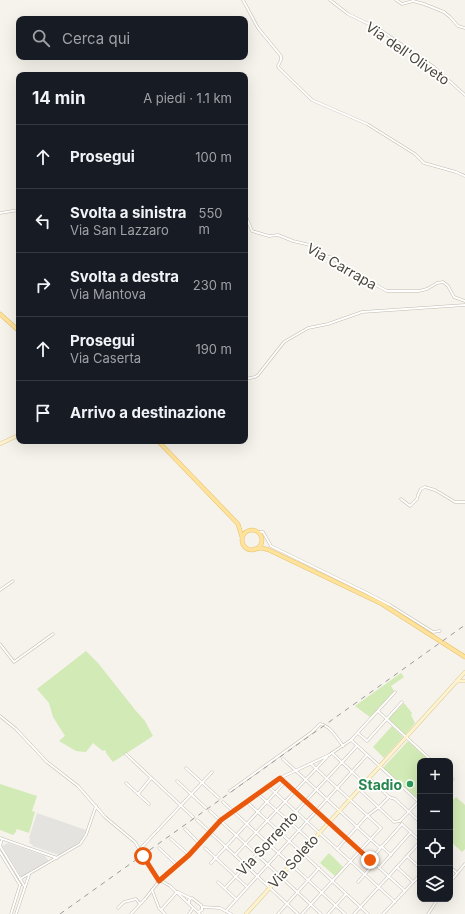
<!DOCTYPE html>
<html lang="it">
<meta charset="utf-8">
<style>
:root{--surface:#171b24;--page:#242831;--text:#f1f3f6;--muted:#9ea1a6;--line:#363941}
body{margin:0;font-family:Inter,sans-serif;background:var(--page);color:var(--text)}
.controls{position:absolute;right:12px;bottom:12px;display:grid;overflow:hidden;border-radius:8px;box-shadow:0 4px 16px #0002}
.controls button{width:36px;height:36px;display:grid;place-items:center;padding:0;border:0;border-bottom:1px solid var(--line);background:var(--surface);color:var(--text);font:20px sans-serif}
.stop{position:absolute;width:12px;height:12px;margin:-9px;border:3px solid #ea580c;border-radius:50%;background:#fff}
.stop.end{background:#ea580c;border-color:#fff;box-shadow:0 1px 4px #0008}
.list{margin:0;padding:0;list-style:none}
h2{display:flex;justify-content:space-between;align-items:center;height:52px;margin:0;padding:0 16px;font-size:17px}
h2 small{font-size:13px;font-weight:400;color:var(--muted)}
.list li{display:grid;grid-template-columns:26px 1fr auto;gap:12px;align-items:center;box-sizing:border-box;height:64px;padding:0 16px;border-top:1px solid var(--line)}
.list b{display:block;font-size:15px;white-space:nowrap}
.list p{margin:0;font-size:13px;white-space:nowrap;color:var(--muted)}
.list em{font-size:13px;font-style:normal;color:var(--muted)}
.icon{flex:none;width:22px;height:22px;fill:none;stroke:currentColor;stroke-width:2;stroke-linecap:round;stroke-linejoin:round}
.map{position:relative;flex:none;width:465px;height:914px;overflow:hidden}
.search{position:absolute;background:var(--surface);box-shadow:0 4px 16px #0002;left:16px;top:16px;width:232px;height:44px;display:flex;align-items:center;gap:10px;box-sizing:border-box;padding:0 14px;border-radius:8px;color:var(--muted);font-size:15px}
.panel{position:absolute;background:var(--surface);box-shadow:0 4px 16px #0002;left:16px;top:72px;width:232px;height:372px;border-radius:8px}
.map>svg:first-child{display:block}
.green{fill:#d2eab5}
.parking{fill:#e5e3e0}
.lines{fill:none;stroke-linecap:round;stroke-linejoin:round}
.street-casing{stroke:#c2bbae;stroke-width:3}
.secondary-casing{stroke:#d6c79b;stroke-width:4}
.primary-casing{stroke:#e6c16a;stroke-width:4.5}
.street{stroke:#fff;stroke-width:2}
.secondary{stroke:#fff3cd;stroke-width:3}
.primary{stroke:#ffe39c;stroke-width:3.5}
.rail{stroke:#9a9a9a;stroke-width:1;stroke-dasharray:5 5;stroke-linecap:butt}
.route{stroke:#ea580c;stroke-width:5}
.leisure-dot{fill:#2e9e5b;stroke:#fff;stroke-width:1.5}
.labels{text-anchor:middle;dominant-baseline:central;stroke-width:3.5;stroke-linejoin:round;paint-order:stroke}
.street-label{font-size:14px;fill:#4b4439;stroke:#fff}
.leisure-label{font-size:14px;font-weight:bold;fill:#27864d;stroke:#fff;text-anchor:end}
</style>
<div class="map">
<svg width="465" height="914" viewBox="0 0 465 914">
<rect width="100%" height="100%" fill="#f6f3ec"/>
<g class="green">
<path d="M86 651 98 663 136 711 145 721 153 736 113 762 106 753V751L104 750 103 751 93 743 86 752 76 751 59 741 65 736 53 717 49 703 37 689Z"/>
<path d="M401 673 404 677 391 686 394 691 370 717 355 706Z"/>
<path d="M404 703 412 713 411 715 415 723 405 735 388 719Z"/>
<path d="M392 726 403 737 384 758 373 747Z"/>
<path d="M408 741 430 761H420V801L383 768Z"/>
<path d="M0 784 37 796 32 811 35 812 29 833 17 829 15 833 13 835 0 830Z"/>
<path d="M456 797 465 805V849L462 852 450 841V818L452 816 450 815V803Z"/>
<path d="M329 853 343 867 335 876 320 863Z"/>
</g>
<g class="parking">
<path d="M37 813 86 830 84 835 80 842 59 855 32 846 33 845 29 843 30 839 29 838Z"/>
<path d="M8 843 45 856 49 861 21 877 2 846Z"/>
</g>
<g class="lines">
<g class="street-casing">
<g id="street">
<path d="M243 0 258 28 281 56V60L278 66 279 68 312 100 367 124 415 154 424 163 456 172 465 176"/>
<path d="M330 0 348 14 379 29 434 67 465 95"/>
<path d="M396 0 402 4 413 1 424 4 444 12 450 17 458 26 465 28"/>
<path d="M0 213 19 210"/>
<path d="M245 214 252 231 269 236 278 235 293 241 310 245 314 248 317 254 330 257 352 272 387 291H419L427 289 437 283 443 282 448 286 454 297 465 301"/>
<path d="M245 379 255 377 258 375 284 342 308 328 328 324 362 312 465 305"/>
<path d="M401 499 410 506 417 499 418 495 421 489 425 487 435 490 455 502H465"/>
<path d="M259 532H263L271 546 367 593 390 605 433 632 440 631"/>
<path d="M0 590 13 581"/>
<path d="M0 644 14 662 53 634"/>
<path d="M378 711 432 761"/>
<path d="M0 716 16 729 47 762 78 786 105 817 135 842 142 854"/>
<path d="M358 733 367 741 402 702"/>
<path d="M351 740 420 803"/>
<path d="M332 753 364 783"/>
<path d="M126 754 193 817"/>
<path d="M283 759 380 848"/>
<path d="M186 768 219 798"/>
<path d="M450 777 453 779"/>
<path d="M280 778 405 891"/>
<path d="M369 778 389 797 395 799 420 822"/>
<path d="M177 781 206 808"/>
<path d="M126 783 149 804"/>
<path d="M269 787 395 902"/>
<path d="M359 789 394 822 400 821"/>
<path d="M230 791 312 732 320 724C331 726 337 738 343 746"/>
<path d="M138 794 151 778"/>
<path d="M258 794 311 841"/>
<path d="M223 802 345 914"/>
<path d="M247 802 368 914"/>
<path d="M210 811 321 914"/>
<path d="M197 820 298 914"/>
<path d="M400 821 418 802"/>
<path d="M402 824 420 841"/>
<path d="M185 829 200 844"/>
<path d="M0 838 57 858"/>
<path d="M2 839 0 846 25 887"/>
<path d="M171 839 189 855"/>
<path d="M381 846 391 855"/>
<path d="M159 848 177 865"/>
<path d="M205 848 247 887"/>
<path d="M337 849 367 816 379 807 389 797"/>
<path d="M141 851 142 847 212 772"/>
<path d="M0 852 20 885"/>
<path d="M235 855 327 757"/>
<path d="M143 856 159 881"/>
<path d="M407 856 420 868"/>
<path d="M370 860 402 824"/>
<path d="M211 863 285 782"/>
<path d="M397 867 413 882"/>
<path d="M450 867 457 873"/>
<path d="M379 868 411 832"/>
<path d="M20 879 80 844 86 835 96 806"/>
<path d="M160 880 170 886 200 914"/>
<path d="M218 882 236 899"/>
<path d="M358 882 374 864"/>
<path d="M450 882 465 864"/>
<path d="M225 888 357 746"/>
<path d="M152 890 159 908 165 914"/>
<path d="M178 892 190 898"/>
<path d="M189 903V900L192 898 201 905 202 907"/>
<path d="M202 907 220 908 231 914"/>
<path d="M118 908 124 902 136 899 140 904"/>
<path d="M161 910 177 892"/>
<path d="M226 911 367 755"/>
<path d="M198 912 202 910V907"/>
<path d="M11 914 20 885"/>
<path d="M16 914 29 875"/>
<path d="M131 914 145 899 160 880 189 855 221 820 280 778 329 755 351 740 395 692"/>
<path d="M189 914 193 908"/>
<path d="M278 914 319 868"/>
<path d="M302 914 381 828 311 764"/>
<path d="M328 914 346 894"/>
<path d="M354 914 420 842"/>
<path d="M383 914 420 875"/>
<path d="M428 914 438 899"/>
</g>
</g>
<g class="secondary-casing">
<g id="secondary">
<path d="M0 444 19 435"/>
<path d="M457 681H465"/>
<path d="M246 914 465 672"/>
</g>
</g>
<g class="primary-casing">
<g id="primary">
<path d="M0 314 19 331"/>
<path d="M158 441 238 524 242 537"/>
<circle cx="252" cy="540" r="10"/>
<path d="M254 549 262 548 269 550 382 604 465 657"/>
</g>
</g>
<use href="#street" class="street"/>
<use href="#secondary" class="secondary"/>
<use href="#primary" class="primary"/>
<path class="rail" d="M60 914 465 625"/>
</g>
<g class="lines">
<path class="route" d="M143 856 159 881 189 855 221 820 280 778 370 860"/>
</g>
<circle class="leisure-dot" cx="410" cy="784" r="4"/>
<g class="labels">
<g class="street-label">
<text transform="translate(408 53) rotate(35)">Via dell'Oliveto</text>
<text transform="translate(342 266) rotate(30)">Via Carrapa</text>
<text transform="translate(267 843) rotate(-47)">Via Sorrento</text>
<text transform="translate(293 861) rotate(-48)">Via Soleto</text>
</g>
<g class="leisure-label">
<text x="402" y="784">Stadio</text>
</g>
</g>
</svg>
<div class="controls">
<button>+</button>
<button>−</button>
<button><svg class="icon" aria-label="locate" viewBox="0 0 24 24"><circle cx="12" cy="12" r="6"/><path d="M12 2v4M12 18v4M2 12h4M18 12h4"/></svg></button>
<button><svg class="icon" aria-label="layers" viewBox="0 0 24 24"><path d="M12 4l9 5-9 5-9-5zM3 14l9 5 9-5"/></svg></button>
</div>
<div class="stop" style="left:143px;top:856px"></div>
<div class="stop end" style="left:370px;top:860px"></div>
<div class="search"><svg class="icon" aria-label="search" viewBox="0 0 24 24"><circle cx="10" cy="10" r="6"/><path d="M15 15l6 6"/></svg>Cerca qui</div>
<section class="panel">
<h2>14 min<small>A piedi · 1.1 km</small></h2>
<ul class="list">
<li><svg class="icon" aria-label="ahead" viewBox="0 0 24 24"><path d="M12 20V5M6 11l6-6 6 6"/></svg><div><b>Prosegui</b></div><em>100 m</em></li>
<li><svg class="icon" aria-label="left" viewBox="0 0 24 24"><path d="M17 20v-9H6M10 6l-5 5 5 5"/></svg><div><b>Svolta a sinistra</b><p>Via San Lazzaro</p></div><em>550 m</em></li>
<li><svg class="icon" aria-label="right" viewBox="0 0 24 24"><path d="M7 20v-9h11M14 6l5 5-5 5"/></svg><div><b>Svolta a destra</b><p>Via Mantova</p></div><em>230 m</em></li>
<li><svg class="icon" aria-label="ahead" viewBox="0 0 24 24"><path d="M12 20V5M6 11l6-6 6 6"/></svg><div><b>Prosegui</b><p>Via Caserta</p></div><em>190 m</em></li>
<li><svg class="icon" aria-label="arrive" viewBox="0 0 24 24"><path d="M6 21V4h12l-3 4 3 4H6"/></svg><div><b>Arrivo a destinazione</b></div></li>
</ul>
</section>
</div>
